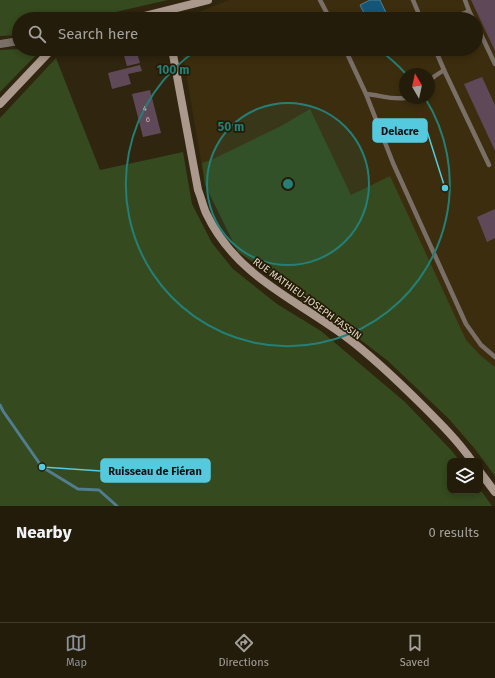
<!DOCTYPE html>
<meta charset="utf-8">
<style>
:root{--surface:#241c0a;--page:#2c2513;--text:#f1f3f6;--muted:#a3a19c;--line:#413a2b;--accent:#8c9099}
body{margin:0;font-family:"Fira Sans",sans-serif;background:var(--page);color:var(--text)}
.controls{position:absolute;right:12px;bottom:12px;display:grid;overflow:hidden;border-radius:8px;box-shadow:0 2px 6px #0003}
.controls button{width:36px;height:36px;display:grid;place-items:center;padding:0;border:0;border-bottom:1px solid var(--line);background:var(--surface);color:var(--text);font:20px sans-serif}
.compass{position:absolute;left:399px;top:68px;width:36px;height:36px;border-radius:50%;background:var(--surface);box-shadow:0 2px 6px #0003;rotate:351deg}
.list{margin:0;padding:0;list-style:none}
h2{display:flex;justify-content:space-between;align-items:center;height:52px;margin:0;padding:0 16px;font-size:17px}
h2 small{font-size:13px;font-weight:400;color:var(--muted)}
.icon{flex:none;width:22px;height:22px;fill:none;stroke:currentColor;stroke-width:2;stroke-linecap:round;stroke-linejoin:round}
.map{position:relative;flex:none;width:495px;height:506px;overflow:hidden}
.search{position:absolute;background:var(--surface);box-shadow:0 2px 6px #0003;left:12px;right:12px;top:12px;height:44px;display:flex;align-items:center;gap:10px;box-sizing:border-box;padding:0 14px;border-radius:22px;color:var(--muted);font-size:15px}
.sheet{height:116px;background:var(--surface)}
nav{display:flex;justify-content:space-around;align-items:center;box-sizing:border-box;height:56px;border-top:1px solid var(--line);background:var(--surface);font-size:11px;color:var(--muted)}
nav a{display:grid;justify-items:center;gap:2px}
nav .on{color:var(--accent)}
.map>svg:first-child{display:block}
.built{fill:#3c2d0e;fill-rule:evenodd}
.green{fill:#354a1e}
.water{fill:#145678;stroke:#517d90}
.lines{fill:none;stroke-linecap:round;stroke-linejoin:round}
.stream{stroke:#517d90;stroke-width:3}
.building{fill:#5f4858}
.lane{stroke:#7a6f67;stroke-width:4.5}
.street{stroke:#7a6f67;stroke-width:8}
.secondary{stroke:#aa998c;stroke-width:8}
.ring{fill:none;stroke:#248077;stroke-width:2}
.labels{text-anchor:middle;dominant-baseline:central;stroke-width:3.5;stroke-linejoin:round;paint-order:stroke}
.number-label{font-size:8px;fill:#beb3ad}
.street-label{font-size:10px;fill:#ded7c9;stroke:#261b05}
.centre{fill:#248077;stroke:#261b05;stroke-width:2}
.ring-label{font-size:12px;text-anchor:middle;font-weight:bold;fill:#248077;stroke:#261b05;stroke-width:3.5;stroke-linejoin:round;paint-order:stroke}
.leader{fill:none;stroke:#55cadf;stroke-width:1.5}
.callout-dot{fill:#55cadf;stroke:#261b05;stroke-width:1.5}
.callout{fill:#55cadf;stroke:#55cadf;stroke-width:1.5}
.callout-label{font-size:11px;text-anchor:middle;font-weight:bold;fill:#111}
</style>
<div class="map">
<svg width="495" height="506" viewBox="0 0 495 506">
<rect width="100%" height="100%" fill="#30250e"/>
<path class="built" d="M229 0H495V476L475 449 449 419 388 361 301 294 238 252 205 185 182 49H476V19H185L191 15ZM405 74H429V98H405Z"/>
<g class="green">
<path d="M0 0H168L85 19H19V35L0 36Z"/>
<path d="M19 49H42L0 92V50Z"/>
<path d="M56 58 100 170 183 152 192 204 212 243 233 269 277 304 321 331 405 402 451 450 460 461H450V491H480V489L492 506H0V118Z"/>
<path d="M310 109 351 195 390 176 466 340 481 356 495 367V476L475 449 449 419 388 361 301 294 238 252 205 185 202 163 211 160 281 126Z"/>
</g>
<path class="water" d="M370 0H380L389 19H367L360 5Z"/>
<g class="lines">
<path class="stream" d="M0 405 3 411 42 467 78 489 99 490 117 506"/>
</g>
<g class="building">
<path d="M471 0H495V51Z"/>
<path d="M122 49H136L140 63 127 66Z"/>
<path d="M140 65 142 71 128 74 131 84 112 89 108 73Z"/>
<path d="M482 77 495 105V151L464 84Z"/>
<path d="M150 90 161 133 143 137 132 94Z"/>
<path d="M495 209V238L487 242 477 217Z"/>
</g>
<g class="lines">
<g class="lane">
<path d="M320 0 330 19"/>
<path d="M413 0 421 19"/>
<path d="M469 11 473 19"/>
<path d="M451 19 469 11 465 0"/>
<path d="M476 24 495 64"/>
<path d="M345 49 366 94 393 163 466 324 481 345 495 357"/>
<path d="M444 70 489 165"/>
<path d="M429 81 435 76 444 70 435 49"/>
<path d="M366 94C379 95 392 100 405 98"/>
</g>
<path class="street" d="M0 44 19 41"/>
<g class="secondary">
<path d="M133 19 208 0"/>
<path d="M172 49 198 190C201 197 203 206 206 213 236 276 292 297 345 336 373 357 399 382 424 407 441 424 458 441 472 461"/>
<path d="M0 104 52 49"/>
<path d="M480 472 495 492"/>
</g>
</g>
<circle cx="288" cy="184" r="81" fill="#248077" fill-opacity=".12"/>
<g class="ring">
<circle cx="288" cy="184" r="81"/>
<path d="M379 50A162 162 0 0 1 406 74M425 98A162 162 0 1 1 197 50"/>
</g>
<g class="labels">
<g class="number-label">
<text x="145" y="108">4</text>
<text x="148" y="119">6</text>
</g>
<g class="street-label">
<text transform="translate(307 299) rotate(36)">RUE MATHIEU-JOSEPH FASSIN</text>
</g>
</g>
<circle cx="288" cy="184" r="6" class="centre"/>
<g class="ring-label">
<text x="173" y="74">100 m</text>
<text x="231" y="131">50 m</text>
</g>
<path class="leader" d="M445 188L427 131M42 467L101 471"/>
<g class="callout-dot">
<circle cx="445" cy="188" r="4"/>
<circle cx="42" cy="467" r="4"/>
</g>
<g class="callout">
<rect x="373" y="119" width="54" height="23" rx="4"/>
<rect x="101" y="459" width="109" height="23" rx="4"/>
</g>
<g class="callout-label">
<text x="400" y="135">Delacre</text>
<text x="155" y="475">Ruisseau de Fiéran</text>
</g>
</svg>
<div class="controls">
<button><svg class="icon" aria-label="layers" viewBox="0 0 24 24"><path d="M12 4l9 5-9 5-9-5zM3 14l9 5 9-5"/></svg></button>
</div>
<svg class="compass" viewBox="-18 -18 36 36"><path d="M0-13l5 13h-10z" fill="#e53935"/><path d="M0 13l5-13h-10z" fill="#a3a19c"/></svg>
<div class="search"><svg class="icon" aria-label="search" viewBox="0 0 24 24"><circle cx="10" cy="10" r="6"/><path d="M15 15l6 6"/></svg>Search here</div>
</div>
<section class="sheet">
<h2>Nearby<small>0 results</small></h2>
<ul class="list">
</ul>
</section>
<nav>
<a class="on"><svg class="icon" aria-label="map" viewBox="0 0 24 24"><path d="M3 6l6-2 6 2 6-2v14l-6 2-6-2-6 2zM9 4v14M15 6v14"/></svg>Map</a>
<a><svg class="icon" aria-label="directions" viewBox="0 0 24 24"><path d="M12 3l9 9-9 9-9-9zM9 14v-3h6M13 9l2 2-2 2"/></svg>Directions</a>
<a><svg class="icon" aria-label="saved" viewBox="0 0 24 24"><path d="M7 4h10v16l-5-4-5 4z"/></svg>Saved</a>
</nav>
